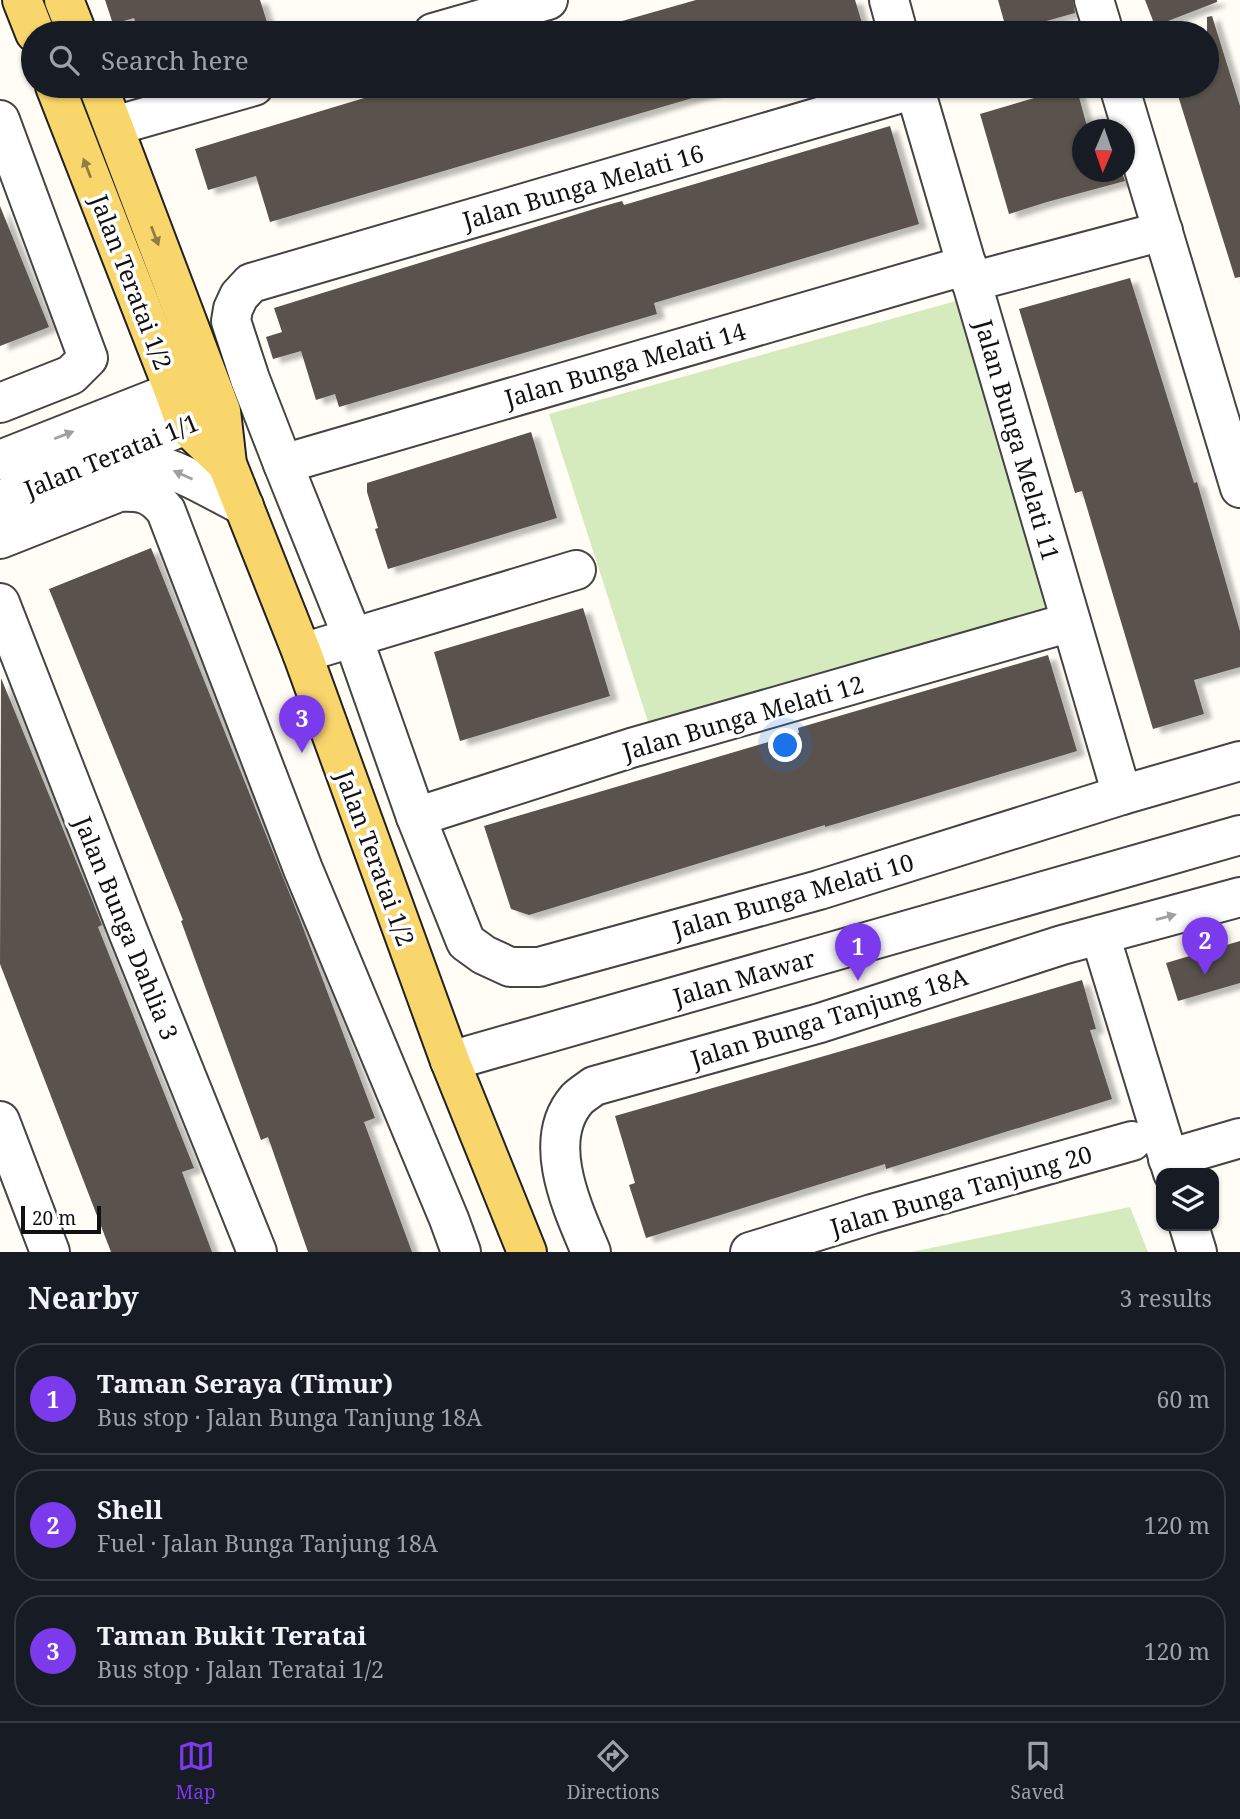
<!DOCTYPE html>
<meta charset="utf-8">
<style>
:root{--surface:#171b24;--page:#242831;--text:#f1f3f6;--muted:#9ea1a6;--line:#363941;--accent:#7c3aed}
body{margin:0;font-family:"Noto Serif",serif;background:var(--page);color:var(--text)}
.controls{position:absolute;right:21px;bottom:21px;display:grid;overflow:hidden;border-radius:14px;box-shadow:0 2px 5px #0004}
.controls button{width:63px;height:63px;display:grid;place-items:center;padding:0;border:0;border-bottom:2px solid var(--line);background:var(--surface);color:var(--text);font:35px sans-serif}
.compass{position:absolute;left:1072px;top:119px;width:63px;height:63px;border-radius:50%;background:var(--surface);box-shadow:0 2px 5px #0004;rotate:182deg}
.scale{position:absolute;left:21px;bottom:18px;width:80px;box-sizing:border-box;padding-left:7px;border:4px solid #111;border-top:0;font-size:19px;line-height:24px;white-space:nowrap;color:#111;-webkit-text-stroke:5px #fff;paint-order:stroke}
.you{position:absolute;left:786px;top:746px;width:24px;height:24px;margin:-18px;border:5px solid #fff;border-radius:50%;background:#1a73e8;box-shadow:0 0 0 10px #1a73e833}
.badge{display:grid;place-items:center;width:46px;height:46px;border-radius:50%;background:var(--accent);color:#fff;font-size:23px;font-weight:700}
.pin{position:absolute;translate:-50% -58px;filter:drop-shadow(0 2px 4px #0008)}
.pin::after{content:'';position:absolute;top:37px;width:24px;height:21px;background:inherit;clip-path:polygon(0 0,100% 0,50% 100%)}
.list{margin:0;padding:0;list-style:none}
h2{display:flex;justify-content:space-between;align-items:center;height:91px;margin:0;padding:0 28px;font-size:30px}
h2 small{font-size:23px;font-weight:400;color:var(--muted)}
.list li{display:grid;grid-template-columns:46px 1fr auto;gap:21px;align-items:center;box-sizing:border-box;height:112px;margin:0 14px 14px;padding:0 14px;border:2px solid var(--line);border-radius:28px}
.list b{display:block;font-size:26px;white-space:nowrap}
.list p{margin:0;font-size:23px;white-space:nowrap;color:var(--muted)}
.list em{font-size:23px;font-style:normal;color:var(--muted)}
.icon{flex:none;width:38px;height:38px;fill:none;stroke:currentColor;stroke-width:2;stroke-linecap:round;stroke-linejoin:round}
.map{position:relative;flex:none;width:1240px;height:1252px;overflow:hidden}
.search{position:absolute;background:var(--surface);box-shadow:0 2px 5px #0004;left:21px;right:21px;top:21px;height:77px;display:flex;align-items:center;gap:18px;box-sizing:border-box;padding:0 24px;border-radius:38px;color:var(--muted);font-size:26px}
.sheet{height:469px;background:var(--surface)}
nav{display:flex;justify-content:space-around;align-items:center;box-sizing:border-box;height:98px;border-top:2px solid var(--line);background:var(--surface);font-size:19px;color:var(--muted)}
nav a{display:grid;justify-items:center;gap:4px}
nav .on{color:var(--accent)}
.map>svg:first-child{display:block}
.grass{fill:#d5ebbd}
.building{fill:#5a524d;filter:url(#shadow)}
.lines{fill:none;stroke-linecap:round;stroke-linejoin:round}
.minor-casing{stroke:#444;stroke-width:42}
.major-casing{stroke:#222;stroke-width:42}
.minor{stroke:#fff;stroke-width:38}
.major{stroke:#f9d66b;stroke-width:38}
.oneway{fill:#917d42}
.oneway2{fill:#a0a0a0}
.labels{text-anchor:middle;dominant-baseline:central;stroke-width:7;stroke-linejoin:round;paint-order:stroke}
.street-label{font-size:24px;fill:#111;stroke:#fff}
</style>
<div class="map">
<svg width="1240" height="1252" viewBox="0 0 1240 1252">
<defs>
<filter id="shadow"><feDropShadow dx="8" dy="4.5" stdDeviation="2" flood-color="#0004"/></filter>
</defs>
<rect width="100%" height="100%" fill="#fffdf5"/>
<g class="grass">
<path d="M974 296 1058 609 650 728 549 414Z"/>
<path d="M1130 1207 1148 1252H911Z"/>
</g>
<g class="building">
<path d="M105 0H260L267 22 231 33H139L134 18 113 24Z"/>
<path d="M696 0H855L865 33H602L601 27Z"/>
<path d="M998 0H1073L1075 13 1007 32Z"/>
<path d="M1145 0H1217V2L1155 26Z"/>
<path d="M1212 16 1240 106V277L1235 278 1175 86H1207V17Z"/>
<path d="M404 86H712L713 92 270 222 256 176 208 190 195 149Z"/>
<path d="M1030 86H1076L1088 130H1082V172H1122L1125 181 1047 202 1009 214 980 114 1034 98Z"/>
<path d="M890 126 919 224 654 303 657 314 339 407 335 394 316 400 301 351 273 359 266 337 282 332 274 308 597 208 622 201 624 205Z"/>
<path d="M0 206 49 327 0 346Z"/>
<path d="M1130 278 1194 483 1197 482 1240 631V667L1194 680 1204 714 1153 729 1082 491 1075 493 1019 309Z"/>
<path d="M531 432 557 518 388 569 375 529 378 528 367 492V483Z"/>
<path d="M151 548 299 917 375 1118 364 1122 412 1252H308L268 1137 261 1140 181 921 183 920 49 589Z"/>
<path d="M583 608 610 696 460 741 434 652Z"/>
<path d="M1048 655 1077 751 842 822 825 827V825L772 841 529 915 511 909 484 826 799 733 798 728 815 723Z"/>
<path d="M1 678 88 890 102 925 98 927 194 1168 182 1172 212 1252H111L0 964Z"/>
<path d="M1240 941V983L1178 1001 1166 963Z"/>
<path d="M1082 980 1096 1029 1090 1030 1112 1099 886 1169 885 1164 646 1238 629 1185 635 1183 615 1116 852 1048Z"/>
</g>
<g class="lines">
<g class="minor-casing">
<g id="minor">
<path d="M889 0 898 33"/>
<path d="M1094 0 1104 33"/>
<path d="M433 33 548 0"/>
<path d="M914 86 1122 795"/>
<path d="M1119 86 1240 488"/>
<path d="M915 89 251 283 239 296 233 309 231 321 250 379 283 464 353 638 416 817 466 942 484 955 510 967H539L819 890 1122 795 1240 761"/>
<path d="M0 120 88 358 71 375 0 403"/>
<path d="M114 126 254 86"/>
<path d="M971 282 1163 231"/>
<path d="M0 460 203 380"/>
<path d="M105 461C118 461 132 460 144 462 180 469 212 490 244 506"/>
<path d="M283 464 967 265"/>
<path d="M0 500 216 413"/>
<path d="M0 539 119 492C141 491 152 493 166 511L303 869 449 1219 461 1252"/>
<path d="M0 603 129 934 257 1252"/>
<path d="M302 653 576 570"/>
<path d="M416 817 631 748 1071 622"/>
<path d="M1100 935 1173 1173"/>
<path d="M450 1061 1240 835"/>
<path d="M0 1121 50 1252"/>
<path d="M1168 1159 1240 1138"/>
<path d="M1189 1226 1197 1252"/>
<path d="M591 1252C573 1209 540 1141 577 1099 582 1094 589 1090 594 1086L820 1023 1062 945 1240 897"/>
<path d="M750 1252 872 1214 1132 1141"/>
</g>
</g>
<g class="major-casing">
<g id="major">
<path d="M22 0 35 33"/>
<path d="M64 0 77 33"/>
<path d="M55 86 174 391 186 425 227 464"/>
<path d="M98 86 221 411 227 464 302 653 450 1061 527 1252"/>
</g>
</g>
<use href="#minor" class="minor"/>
<use href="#major" class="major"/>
</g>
<defs><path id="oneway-solid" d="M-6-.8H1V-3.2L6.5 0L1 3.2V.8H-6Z" transform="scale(1.75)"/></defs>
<g class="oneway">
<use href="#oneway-solid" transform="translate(87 168) rotate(-111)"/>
<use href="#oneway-solid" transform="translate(155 236) rotate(69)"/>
</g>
<g class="oneway2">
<use href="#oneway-solid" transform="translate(64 435) rotate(-21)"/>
<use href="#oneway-solid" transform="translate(183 475) rotate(-156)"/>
<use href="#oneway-solid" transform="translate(1166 917) rotate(-15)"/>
</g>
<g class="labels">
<g class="street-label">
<text transform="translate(583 186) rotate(-16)">Jalan Bunga Melati 16</text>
<text transform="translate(132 282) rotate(69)">Jalan Teratai 1/2</text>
<text transform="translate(625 364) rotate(-16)">Jalan Bunga Melati 14</text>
<text transform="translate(1018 440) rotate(74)">Jalan Bunga Melati 11</text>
<text transform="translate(111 455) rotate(-22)">Jalan Teratai 1/1</text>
<text transform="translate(743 717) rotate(-16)">Jalan Bunga Melati 12</text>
<text transform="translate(376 858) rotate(70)">Jalan Teratai 1/2</text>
<text transform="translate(793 895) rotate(-16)">Jalan Bunga Melati 10</text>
<text transform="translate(127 928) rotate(68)">Jalan Bunga Dahlia 3</text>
<text transform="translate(744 977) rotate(-16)">Jalan Mawar</text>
<text transform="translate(829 1017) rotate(-17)">Jalan Bunga Tanjung 18A</text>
<text transform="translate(961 1190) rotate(-16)">Jalan Bunga Tanjung 20</text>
</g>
</g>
</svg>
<div class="controls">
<button><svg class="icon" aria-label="layers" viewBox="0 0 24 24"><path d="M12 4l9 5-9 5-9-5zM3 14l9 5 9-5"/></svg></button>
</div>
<svg class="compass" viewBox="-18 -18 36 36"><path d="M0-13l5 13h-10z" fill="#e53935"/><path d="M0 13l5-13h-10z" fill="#9ea1a6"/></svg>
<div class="scale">20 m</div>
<div class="you"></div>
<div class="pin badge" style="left:858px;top:981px">1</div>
<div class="pin badge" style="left:1205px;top:975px">2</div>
<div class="pin badge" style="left:302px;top:753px">3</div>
<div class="search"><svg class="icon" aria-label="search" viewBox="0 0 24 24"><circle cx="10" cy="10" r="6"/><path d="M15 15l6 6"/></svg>Search here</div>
</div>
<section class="sheet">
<h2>Nearby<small>3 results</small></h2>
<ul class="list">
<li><span class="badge">1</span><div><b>Taman Seraya (Timur)</b><p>Bus stop · Jalan Bunga Tanjung 18A</p></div><em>60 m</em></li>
<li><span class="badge">2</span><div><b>Shell</b><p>Fuel · Jalan Bunga Tanjung 18A</p></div><em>120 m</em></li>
<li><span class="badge">3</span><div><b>Taman Bukit Teratai</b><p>Bus stop · Jalan Teratai 1/2</p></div><em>120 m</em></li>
</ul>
</section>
<nav>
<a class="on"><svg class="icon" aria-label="map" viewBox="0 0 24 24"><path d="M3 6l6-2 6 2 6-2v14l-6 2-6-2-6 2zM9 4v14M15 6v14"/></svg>Map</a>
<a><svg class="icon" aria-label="directions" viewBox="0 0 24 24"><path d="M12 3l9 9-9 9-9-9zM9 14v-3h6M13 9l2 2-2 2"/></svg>Directions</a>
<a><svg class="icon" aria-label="saved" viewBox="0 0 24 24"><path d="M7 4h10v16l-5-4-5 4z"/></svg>Saved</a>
</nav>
